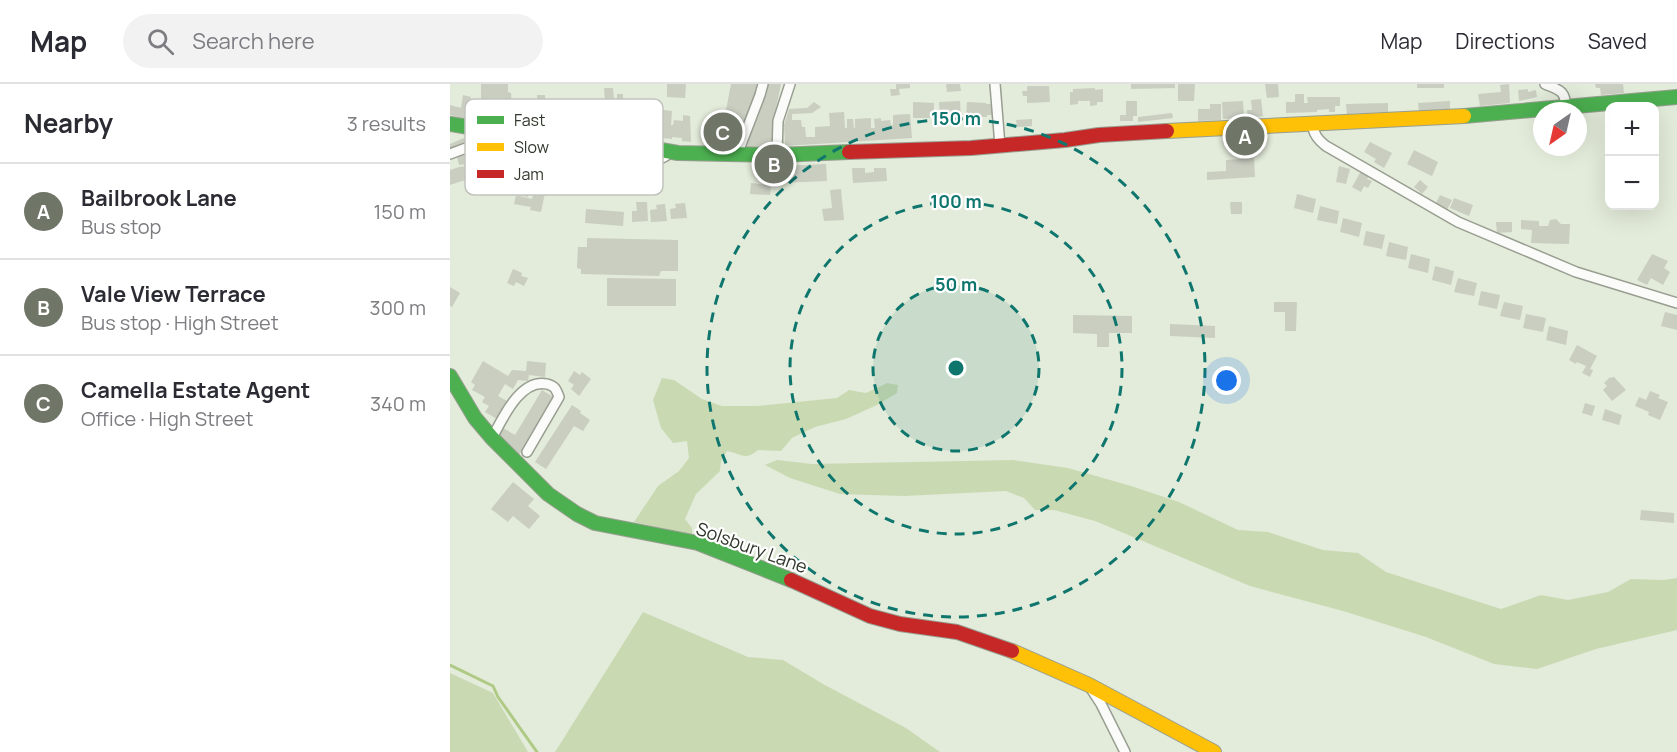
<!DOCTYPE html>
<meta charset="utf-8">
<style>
:root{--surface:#fff;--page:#f2f2f3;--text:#2b2b33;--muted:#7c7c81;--line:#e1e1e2;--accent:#6f7668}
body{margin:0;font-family:Manrope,sans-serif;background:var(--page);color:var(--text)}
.controls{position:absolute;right:18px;top:18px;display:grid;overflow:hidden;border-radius:12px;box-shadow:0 6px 24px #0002}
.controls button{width:54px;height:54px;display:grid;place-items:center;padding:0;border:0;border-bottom:2px solid var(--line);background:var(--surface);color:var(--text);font:30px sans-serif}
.compass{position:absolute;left:1083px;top:18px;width:54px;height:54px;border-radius:50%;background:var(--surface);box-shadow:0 6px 24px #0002;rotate:214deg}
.you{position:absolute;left:777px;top:297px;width:21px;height:21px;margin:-15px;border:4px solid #fff;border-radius:50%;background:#1a73e8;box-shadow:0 0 0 9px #1a73e833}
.badge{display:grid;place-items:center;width:39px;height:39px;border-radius:50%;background:var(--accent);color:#fff;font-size:20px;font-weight:700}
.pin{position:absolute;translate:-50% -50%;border:3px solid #fff;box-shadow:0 2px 6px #0006}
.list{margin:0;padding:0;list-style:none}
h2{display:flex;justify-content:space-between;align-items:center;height:78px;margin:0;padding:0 24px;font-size:26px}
h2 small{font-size:20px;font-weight:400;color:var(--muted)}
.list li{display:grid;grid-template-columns:39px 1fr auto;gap:18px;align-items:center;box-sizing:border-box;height:96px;padding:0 24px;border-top:2px solid var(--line)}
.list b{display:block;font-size:22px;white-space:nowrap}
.list p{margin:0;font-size:20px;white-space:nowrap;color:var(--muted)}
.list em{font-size:20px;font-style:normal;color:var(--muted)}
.icon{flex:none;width:33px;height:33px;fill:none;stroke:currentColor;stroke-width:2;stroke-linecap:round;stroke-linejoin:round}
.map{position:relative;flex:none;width:1227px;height:668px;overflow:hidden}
header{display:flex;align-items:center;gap:36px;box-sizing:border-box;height:84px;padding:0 30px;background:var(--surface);border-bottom:2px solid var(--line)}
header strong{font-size:28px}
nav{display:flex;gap:33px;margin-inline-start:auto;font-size:21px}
.search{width:420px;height:54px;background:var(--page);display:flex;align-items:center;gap:15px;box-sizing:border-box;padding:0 21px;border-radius:33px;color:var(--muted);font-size:22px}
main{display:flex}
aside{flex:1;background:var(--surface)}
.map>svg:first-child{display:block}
.green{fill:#c9dab3}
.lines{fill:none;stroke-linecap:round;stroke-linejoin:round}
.stream{stroke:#aeca85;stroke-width:3}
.building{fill:#c9cec1}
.street-casing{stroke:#989e91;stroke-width:12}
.fast-casing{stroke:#989e91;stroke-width:16}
.slow-casing{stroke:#989e91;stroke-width:16}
.jam-casing{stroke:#989e91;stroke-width:16}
.street{stroke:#fbfcf9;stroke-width:9}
.fast{stroke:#4caf50;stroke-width:14}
.slow{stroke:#ffc107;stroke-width:14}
.jam{stroke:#c62828;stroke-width:14}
.ring{fill:none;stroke:#0f766e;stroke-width:3;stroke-dasharray:10 8}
.labels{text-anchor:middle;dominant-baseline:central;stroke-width:4.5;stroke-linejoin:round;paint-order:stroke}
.street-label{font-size:18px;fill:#31372b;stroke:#fff}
.key{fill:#fff;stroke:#c1c3bf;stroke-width:1.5}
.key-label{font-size:16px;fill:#31372b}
.centre{fill:#0f766e;stroke:#fff;stroke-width:3}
.ring-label{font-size:18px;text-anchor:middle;font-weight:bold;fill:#0f766e;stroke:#fff;stroke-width:4.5;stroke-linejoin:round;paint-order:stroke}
</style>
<header>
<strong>Map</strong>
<div class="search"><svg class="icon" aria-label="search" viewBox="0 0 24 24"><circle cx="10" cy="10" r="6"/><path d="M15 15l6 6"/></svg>Search here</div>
<nav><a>Map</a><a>Directions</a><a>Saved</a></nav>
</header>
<main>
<aside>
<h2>Nearby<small>3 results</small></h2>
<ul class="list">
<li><span class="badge">A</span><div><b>Bailbrook Lane</b><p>Bus stop</p></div><em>150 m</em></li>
<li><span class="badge">B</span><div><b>Vale View Terrace</b><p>Bus stop · High Street</p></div><em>300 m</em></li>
<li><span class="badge">C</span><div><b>Camella Estate Agent</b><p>Office · High Street</p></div><em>340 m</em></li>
</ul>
</aside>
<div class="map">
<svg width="1227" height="668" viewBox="0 0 1227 668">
<rect width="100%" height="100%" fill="#e3ebda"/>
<g class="green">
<path d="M212 294 224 296 252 315 272 322H307L387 314 399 306 416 309 437 299 448 301 447 309 427 321 396 335 365 343 342 354 331 367 308 366C295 377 292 370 277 367L271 377 270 387 246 410 235 435 242 444V451L184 438 208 402 229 387 239 374 237 357 223 359 211 344 203 316Z"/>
<path d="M327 376 362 380 563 376 618 384 681 402 729 418 788 446 818 448 873 466 908 469 936 488 1051 525 1091 511 1118 516 1158 508 1181 495 1214 496 1227 494V546L1146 565 1087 585 1044 580 976 553 893 527 800 502 645 437 604 426H585L574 414 556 407 454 412 390 410 340 394 315 381Z"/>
<path d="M193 528 298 573 333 576 373 600 456 644 490 668H105Z"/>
<path d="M0 589 43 609 78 668H0Z"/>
</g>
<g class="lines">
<path class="stream" d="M0 581 43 602 48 613 87 668"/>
</g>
<g class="building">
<path d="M31 0H58V8L61 9 62 21H87V11H95V16L115 15 111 39 71 38V32H51V37L36 38 23 37 0 31V21L11 24 13 11 21 13 20 24 31 25Z"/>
<path d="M217 0H236L235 14 217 13Z"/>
<path d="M281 0H307L297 41 294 45H291L290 52H285L283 59 259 57 261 40 273 42Z"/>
<path d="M316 0H331L322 44V62L297 63Z"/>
<path d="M446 0H460V4L449 5 450 11 441 12 440 5H446Z"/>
<path d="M496 0H510L511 7 497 8Z"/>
<path d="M681 0H725V4L681 5Z"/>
<path d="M728 0H745L744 17H728Z"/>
<path d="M815 0H828L829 13 817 14Z"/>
<rect x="967" y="0" width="27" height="4"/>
<path d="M1059 0 1060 19 1030 22 1028 10 1051 8 1050 1Z"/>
<path d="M1145 0H1173L1174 9 1151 11 1150 4H1146Z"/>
<path d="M577 2H599L600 18 577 19V12H573L572 7H577Z"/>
<path d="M154 4H163L165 30H167V10H173V17L181 18V27L189 29 188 37 204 39 205 25 222 27 221 41H223L224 36 233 37V31L240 32 241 58 232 57V54L222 53V55L183 51 122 37 123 23 135 24 136 16 142 18V25L150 27V17L155 18Z"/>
<path d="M645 4V6L653 5V18H647V21L640 22V17H628V20L620 21V8H623V5Z"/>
<path d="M1078 5V8L1086 6 1087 13 1069 17 1068 6Z"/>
<path d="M845 10H854V19H858L857 13H890V22H885V28H879V25L867 26V28L836 29V18H845Z"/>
<path d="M811 15 813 32 798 34 797 26H802L801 16Z"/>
<path d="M510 17 511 35H490L489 18Z"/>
<path d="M676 17H687V32H683V37H670V31H676Z"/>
<path d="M793 17 794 34 773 35 772 18Z"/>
<path d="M1000 17V25L969 27 968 19Z"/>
<path d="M364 18 371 23 362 29 342 30V36H351L352 43H355L356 53H365V43L380 42 379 29 394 28 395 44H397V35H403L404 44H405V35L421 34V44H425L424 35 431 34V37L440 36 441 41H443V31L460 30 462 54 335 62 334 41 339 25 357 24Z"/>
<path d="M463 18 484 19V34H463Z"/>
<path d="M517 18 536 19V20H542V31H537V33H516Z"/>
<path d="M938 19V28L897 30 896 20Z"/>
<path d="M760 20H771V36L748 37V25H760Z"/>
<path d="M722 29 723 34 688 38V33Z"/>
<path d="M582 35V42L567 43 566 36Z"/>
<path d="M16 53 18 58 0 65V60Z"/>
<path d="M920 58 942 69 934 84 924 78 926 75 914 68Z"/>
<path d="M42 63V76L9 81 7 73 26 66Z"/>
<path d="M964 66 988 78 982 92 957 80Z"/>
<path d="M804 74 805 93 757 96V88L776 87V76Z"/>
<path d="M38 80H56L55 88H50L49 91H39V94L12 97 0 101V86L9 83Z"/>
<path d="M376 80 377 97 331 99V82Z"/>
<path d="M889 82 900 85 896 100 886 98Z"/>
<path d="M402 84H415V89L424 88V84H436L437 97 403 99Z"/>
<path d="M911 87 919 92 917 95 922 97 918 104 914 102 911 108 902 103Z"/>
<path d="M970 96 978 103 972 110 964 103Z"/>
<path d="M301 99 319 101V103H321L320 111 300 110Z"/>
<path d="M65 102 79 104 78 113 64 110Z"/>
<path d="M391 105 394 136 374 137 372 125 382 124 380 106Z"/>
<path d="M84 107 95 109 91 128 80 126 81 123 64 120 66 111 82 115Z"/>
<path d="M847 110 866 115 863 129 844 124Z"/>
<path d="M990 111 1002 116 997 126 985 121Z"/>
<path d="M1004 114 1023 121 1019 132 1000 124Z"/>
<path d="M186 118H197L198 137 182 138V127H187Z"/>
<path d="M780 118H792V130H781Z"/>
<path d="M235 119 237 134 221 135 220 125 226 124 225 120Z"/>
<path d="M215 120 217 137 201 138 200 126 207 125 206 121Z"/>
<path d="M870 122 889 127 887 140 867 136Z"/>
<path d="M136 125 174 128 173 142 135 139Z"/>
<path d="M893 134 912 139 909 153 890 148Z"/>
<path d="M1106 135 1111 140H1120L1119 160 1081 159 1082 146 1071 145V136L1089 137V142H1098L1100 136Z"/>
<path d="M1046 138H1062V148L1047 149Z"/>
<path d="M916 147 935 151 932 165 913 161Z"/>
<path d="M137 154 228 156V187H211L209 192 131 190V185L127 184 128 163H137Z"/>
<path d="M939 158 958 163 956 176 936 172Z"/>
<path d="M961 170 980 175 978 189 958 184Z"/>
<path d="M1202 170 1218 177 1214 184 1220 188 1213 201 1201 194 1197 201 1187 196Z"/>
<path d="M985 182 1004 187 1001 201 982 196Z"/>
<path d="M63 185 72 189 71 192 78 194 74 202 66 198 64 202 57 199Z"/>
<path d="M157 194 226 195V222H157Z"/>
<path d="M1008 194 1027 199 1024 212 1004 208Z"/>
<path d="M0 203 10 209 2 223 0 222Z"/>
<path d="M1031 207 1050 211 1047 225 1028 221Z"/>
<path d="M824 218H847L846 247H835V228H824Z"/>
<path d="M1054 218 1073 222 1070 236 1050 232Z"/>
<path d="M1215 228 1227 231V246L1211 242Z"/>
<path d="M1076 230 1096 234 1093 248 1073 244Z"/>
<path d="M623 231 682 232V249H659V263H647V250L623 249Z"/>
<path d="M720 240 765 242V254L720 252Z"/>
<path d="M1099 242 1118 247 1116 261 1096 256Z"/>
<path d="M1127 261 1147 272 1140 285 1143 286 1140 293 1132 289 1136 282 1127 278 1126 280 1119 276Z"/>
<path d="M33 277 58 292 62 286 76 287 77 277 96 279 95 293 79 291 78 297 68 296 63 305 55 300 48 312 57 317 47 335 35 328 39 322 32 318 35 313 22 306 25 301 21 298Z"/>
<path d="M124 287 130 291 132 288 141 295 129 312 121 305 124 301 118 297Z"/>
<path d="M1164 293 1176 306 1162 317 1153 306 1157 302 1154 299 1159 294Z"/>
<path d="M92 306 105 314 69 371 57 364 59 361 47 353 53 344 65 351Z"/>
<path d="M1200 307 1210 311 1208 314 1218 318 1210 336 1198 331 1199 328 1185 322 1189 313 1196 316Z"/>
<path d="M1135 319 1145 322 1142 332 1132 329Z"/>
<path d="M122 321 131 327 130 329 140 336 133 347 124 342 96 385 85 378Z"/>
<path d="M1155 325 1172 331 1169 341 1152 336Z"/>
<path d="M63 398 84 415 78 422 90 432 79 445 63 432 58 438 41 425Z"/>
<path d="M1191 426 1224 429V439L1190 436Z"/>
</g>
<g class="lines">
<g class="street-casing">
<g id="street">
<path d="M545 0 550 62"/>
<path d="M1095 0C1109 6 1115 6 1116 23"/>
<path d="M862 40C864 50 867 55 876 62L1008 138 1126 188 1227 219"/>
<path d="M47 52 57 75 60 78 87 85 212 74 216 72 215 67"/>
<path d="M0 70 16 64 39 58 47 52 48 48"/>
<path d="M287 71 310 11 313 0"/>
<path d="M327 71 328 37 340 0"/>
<path d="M42 354C52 336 70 294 97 300 105 302 106 305 109 313L77 368"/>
<path d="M640 603 651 620 675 668"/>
</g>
</g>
<g class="fast-casing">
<g id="fast">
<path d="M1014 32 1227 13"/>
<path d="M0 40 48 48 113 49 228 69 327 71 399 68"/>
<path d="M0 292 25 334 42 354 98 410 127 430 145 439 248 459 341 496"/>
</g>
</g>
<g class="slow-casing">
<g id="slow">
<path d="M717 47 1014 32"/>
<path d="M562 567 639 601 764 668"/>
</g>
</g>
<g class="jam-casing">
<g id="jam">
<path d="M399 68 521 64 615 56 649 51 717 47"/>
<path d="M341 496 420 532 450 540 507 548 562 567"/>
</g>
</g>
<use href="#street" class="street"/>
<use href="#fast" class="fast"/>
<use href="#slow" class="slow"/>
<use href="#jam" class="jam"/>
</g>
<circle cx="506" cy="284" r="83" fill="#0f766e" fill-opacity=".12"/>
<g class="ring">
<circle cx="506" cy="284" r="83"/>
<circle cx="506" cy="284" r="166"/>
<circle cx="506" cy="284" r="249"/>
</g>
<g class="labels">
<g class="street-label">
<text transform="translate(302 463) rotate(20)">Solsbury Lane</text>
</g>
</g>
<rect x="15" y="15" width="198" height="96" rx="9" class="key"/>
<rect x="27" y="32" width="27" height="8" fill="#4caf50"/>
<rect x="27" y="59" width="27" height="8" fill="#ffc107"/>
<rect x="27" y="86" width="27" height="8" fill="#c62828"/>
<g class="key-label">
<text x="64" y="42">Fast</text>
<text x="64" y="69">Slow</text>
<text x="64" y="96">Jam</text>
</g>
<circle cx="506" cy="284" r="9" class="centre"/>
<g class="ring-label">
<text x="506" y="41">150 m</text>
<text x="506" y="124">100 m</text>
<text x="506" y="207">50 m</text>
</g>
</svg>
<div class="controls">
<button>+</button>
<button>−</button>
</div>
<svg class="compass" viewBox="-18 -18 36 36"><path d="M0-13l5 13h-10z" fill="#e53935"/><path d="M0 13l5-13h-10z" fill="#7c7c81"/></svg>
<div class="you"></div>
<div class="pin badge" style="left:795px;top:52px">A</div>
<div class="pin badge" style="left:324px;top:80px">B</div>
<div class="pin badge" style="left:273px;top:48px">C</div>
</div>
</main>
